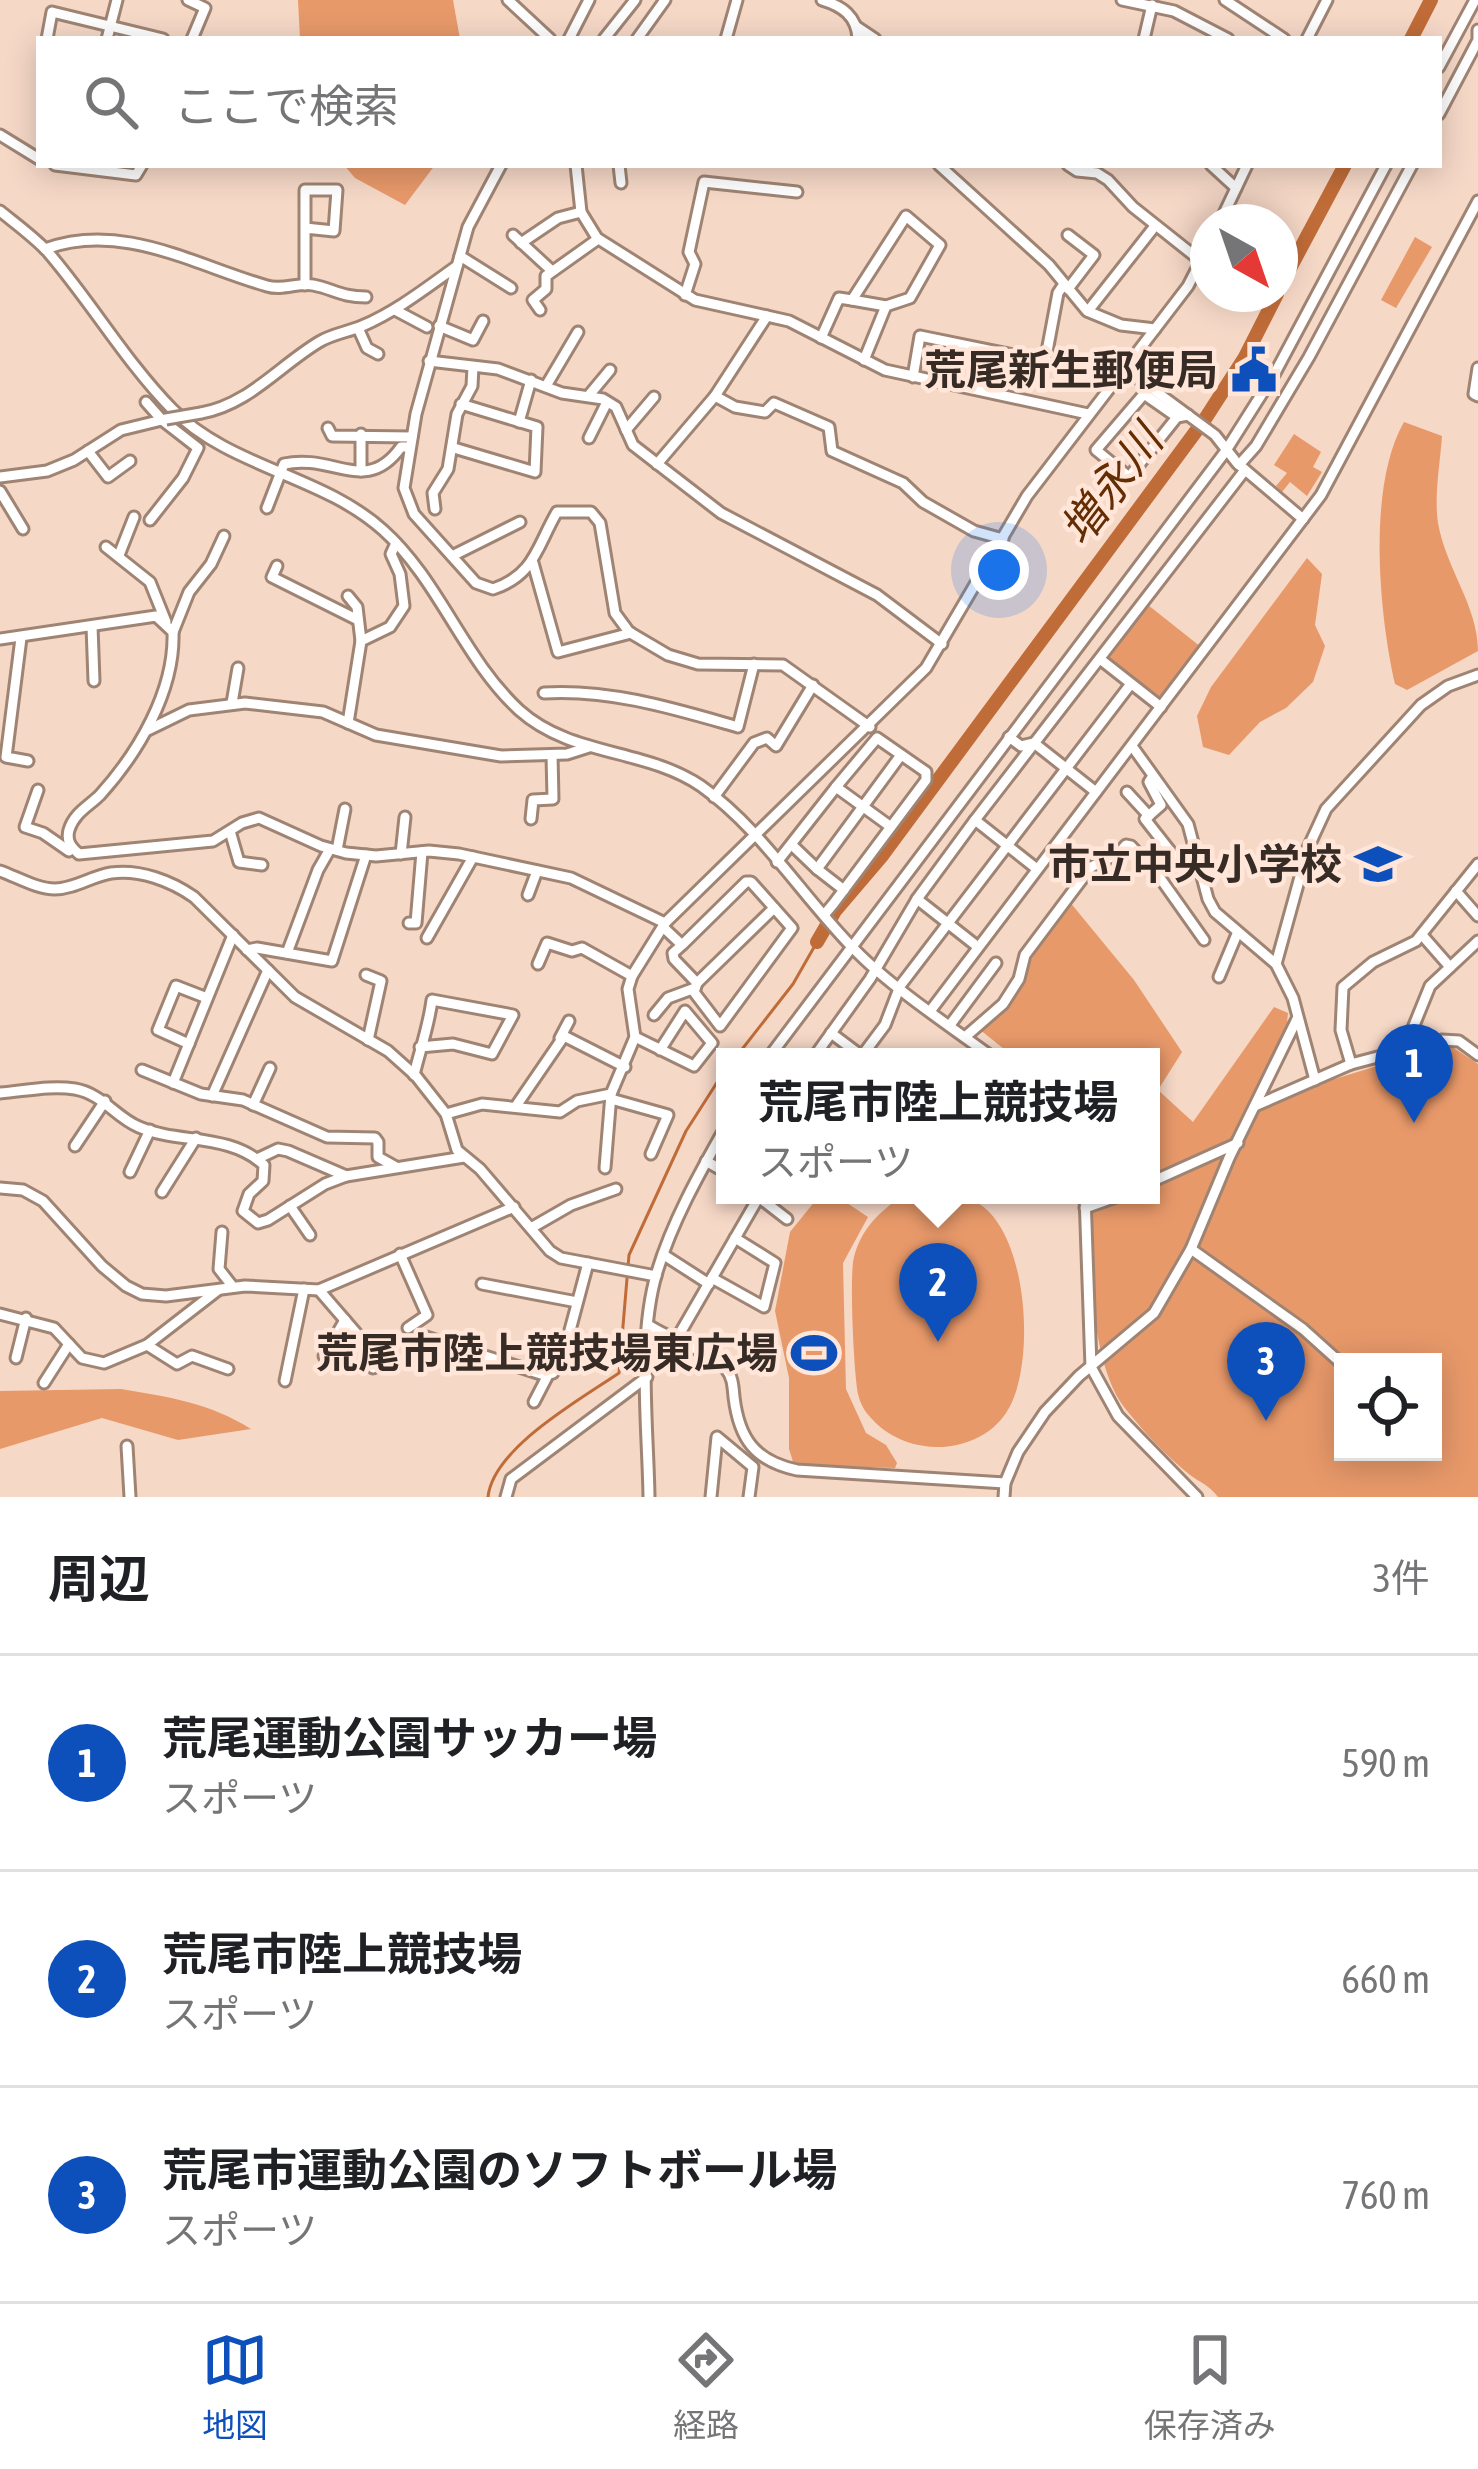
<!DOCTYPE html>
<html lang="ja">
<meta charset="utf-8">
<style>
:root{--surface:#fff;--page:#f6f6f6;--text:#202124;--muted:#757577;--line:#e0e0e0;--accent:#0d50bb}
body{margin:0;font-family:"Asap Condensed","Noto Sans JP",sans-serif;background:var(--page);color:var(--text)}
.controls{position:absolute;right:36px;bottom:36px;display:grid;overflow:hidden;border-radius:0px;box-shadow:0 6px 30px #0003}
.controls button{width:108px;height:108px;display:grid;place-items:center;padding:0;border:0;border-bottom:3px solid var(--line);background:var(--surface);color:var(--text);font:60px sans-serif}
.compass{position:absolute;left:1190px;top:204px;width:108px;height:108px;border-radius:50%;background:var(--surface);box-shadow:0 6px 30px #0003;rotate:140deg}
.you{position:absolute;left:999px;top:570px;width:42px;height:42px;margin:-30px;border:9px solid #fff;border-radius:50%;background:#1a73e8;box-shadow:0 0 0 18px #1a73e833}
.badge{display:grid;place-items:center;width:78px;height:78px;border-radius:50%;background:var(--accent);color:#fff;font-size:39px;font-weight:700}
.pin{position:absolute;translate:-50% -99px;filter:drop-shadow(0 3px 6px #0008)}
.pin::after{content:'';position:absolute;top:63px;width:42px;height:36px;background:inherit;clip-path:polygon(0 0,100% 0,50% 100%)}
.popup{position:absolute;left:716px;top:1048px;width:444px;height:156px;box-sizing:border-box;display:grid;place-content:center;border-radius:0px;background:var(--surface);filter:drop-shadow(0 3px 9px #0005);font-size:39px;white-space:nowrap;color:var(--muted)}
.popup b{font-size:45px;color:var(--text)}
.popup::after{content:'';position:absolute;left:50%;top:100%;margin-left:-24px;border:24px solid transparent;border-top-color:var(--surface)}
.list{margin:0;padding:0;list-style:none}
h2{display:flex;justify-content:space-between;align-items:center;height:156px;margin:0;padding:0 48px;font-size:51px}
h2 small{font-size:39px;font-weight:400;color:var(--muted)}
.list li{display:grid;grid-template-columns:78px 1fr auto;gap:36px;align-items:center;box-sizing:border-box;height:216px;padding:0 48px;border-top:3px solid var(--line)}
.list b{display:block;font-size:45px;white-space:nowrap}
.list p{margin:0;font-size:39px;white-space:nowrap;color:var(--muted)}
.list em{font-size:39px;font-style:normal;color:var(--muted)}
.icon{flex:none;width:66px;height:66px;fill:none;stroke:currentColor;stroke-width:2;stroke-linecap:round;stroke-linejoin:round}
.map{position:relative;flex:none;width:1478px;height:1497px;overflow:hidden}
.search{position:absolute;background:var(--surface);box-shadow:0 6px 30px #0003;left:36px;right:36px;top:36px;height:132px;display:flex;align-items:center;gap:30px;box-sizing:border-box;padding:0 42px;border-radius:0px;color:var(--muted);font-size:45px}
.sheet{height:804px;background:var(--surface)}
nav{display:flex;justify-content:space-around;align-items:center;box-sizing:border-box;height:168px;border-top:3px solid var(--line);background:var(--surface);font-size:33px;color:var(--muted)}
nav a{display:grid;justify-items:center;gap:6px}
nav .on{color:var(--accent)}
.map>svg:first-child{display:block}
.green{fill:#e8996a;fill-rule:evenodd}
.lines{fill:none;stroke-linecap:round;stroke-linejoin:round}
.stream{stroke:#c06c38;stroke-width:3}
.river{stroke:#c06c38;stroke-width:14}
.minor-casing{stroke:#9f8474;stroke-width:15}
.minor{stroke:#fff;stroke-width:9}
.minor-bridge-casing{stroke:#9f8474;stroke-width:15;stroke-linecap:butt}
.minor-bridge{stroke:#fff;stroke-width:9}
.labels{text-anchor:middle;dominant-baseline:central;stroke-width:9;stroke-linejoin:round;paint-order:stroke}
.poi-label{font-size:42px;font-weight:bold;fill:#372b25;stroke:#ffe6d9;text-anchor:end}
.water-label{font-size:45px;font-style:italic;fill:#642d03;stroke:#ffe6d9}
</style>
<div class="map">
<svg width="1478" height="1497" viewBox="0 0 1478 1497">
<rect width="100%" height="100%" fill="#f6d8c7"/>
<g class="green">
<path d="M298 0H453L460 39H300Z"/>
<path d="M344 165H435L405 205 355 178Z"/>
<path d="M1415 237 1432 247 1396 308 1381 300Z"/>
<path d="M1404 422 1442 436C1440 464 1434 496 1438 523 1446 569 1478 606 1478 651L1407 690 1395 684C1379 614 1367 486 1404 422Z"/>
<path d="M1294 434 1321 452 1313 467 1322 472 1307 496 1290 482 1282 492 1276 486 1287 473 1274 465Z"/>
<path d="M1307 558 1322 574 1315 625 1325 646 1313 682 1286 708 1260 722 1229 755 1203 747 1197 716 1211 687Z"/>
<path d="M1148 605 1201 647 1157 703 1107 661Z"/>
<path d="M1069 901 1134 980 1182 1052 1158 1090 1193 1122 1274 1007 1288 1013 1287 1023 1251 1103 1261 1109 1325 1082 1435 1048 1451 1046 1478 1064V1497H1218C1209 1485 1201 1483 1190 1475 1167 1457 1142 1430 1124 1407 1089 1360 1088 1252 1093 1195H1151V1057H1014L979 1029 1007 1007 1043 937ZM1343 1362H1433V1452H1343Z"/>
<path d="M820 1195H835L868 1217 843 1263 846 1389 866 1433 886 1445 897 1463 895 1468 794 1465 789 1449V1378L775 1311 790 1232Z"/>
<path d="M903 1195C926 1195 955 1191 976 1202 1029 1230 1037 1368 1006 1413 991 1436 962 1448 935 1447 911 1446 888 1437 871 1418 865 1412 860 1403 858 1394 854 1375 849 1275 854 1257 862 1227 879 1213 903 1195Z"/>
<path d="M121 1389C169 1397 210 1403 251 1429L178 1440 102 1418 0 1449V1391Z"/>
</g>
<g class="lines">
<g class="stream">
<path d="M736 1057 793 984 817 942"/>
<path d="M488 1497C493 1448 581 1399 619 1373L629 1255 686 1131 725 1070"/>
</g>
<g class="river">
<path d="M1411 39 1431 0"/>
<path d="M1280 287 1345 165"/>
<path d="M817 942 835 911 881 857 1205 419 1245 357 1277 294"/>
</g>
<g class="minor-casing">
<g id="minor">
<path d="M188 0 205 8 192 39"/>
<path d="M508 0 550 39"/>
<path d="M822 0C842 6 857 16 858 39"/>
<path d="M1122 0 1174 11 1228 39"/>
<path d="M1225 0 1284 39"/>
<path d="M857 27 875 39"/>
<path d="M47 39 52 12 163 39"/>
<path d="M107 39 117 0"/>
<path d="M569 39 589 0"/>
<path d="M604 39 635 0"/>
<path d="M637 39 665 0"/>
<path d="M726 39 737 0"/>
<path d="M1144 39 1152 5"/>
<path d="M1307 39 1327 0"/>
<path d="M1439 67 1475 0"/>
<path d="M1439 114 1478 40V30"/>
<path d="M0 135 39 159"/>
<path d="M55 165 136 175 142 165"/>
<path d="M501 165 468 227 416 414 404 488 414 514 476 583 493 589C535 575 537 546 557 512H591L600 523 615 613 629 632 668 655 698 664 783 665 870 727"/>
<path d="M576 165 581 212 597 238 695 300 789 321 885 370 1088 414"/>
<path d="M619 165 621 183"/>
<path d="M939 165 1049 265 1087 311 1121 325 1155 329"/>
<path d="M1068 165 1077 171 1097 173 1108 180 1133 207 1201 261"/>
<path d="M1211 165 1236 188"/>
<path d="M0 211C16 224 34 237 48 252 91 302 126 362 172 409 230 468 322 475 383 530 439 580 463 658 519 710 571 757 645 748 701 786 762 829 804 899 856 951 890 986 951 1027 992 1057"/>
<path d="M1220 222 1247 165"/>
<path d="M513 235 551 270"/>
<path d="M521 243 558 218 581 212"/>
<path d="M45 249C122 221 194 265 267 286 283 291 298 282 313 285 334 289 341 297 366 297"/>
<path d="M460 256 511 288"/>
<path d="M305 285V190H337L334 231 305 228"/>
<path d="M1068 289 1094 255 1068 235"/>
<path d="M685 295 695 264 689 252 704 182 797 192"/>
<path d="M852 300 886 306"/>
<path d="M395 310 427 327"/>
<path d="M540 310 533 300 546 289V276L598 239"/>
<path d="M1088 311 1155 226"/>
<path d="M439 326 473 340 483 321"/>
<path d="M358 328 367 348 378 354"/>
<path d="M821 338 839 298 852 300 906 216 940 245 910 298 886 306 864 360"/>
<path d="M429 361 498 369 562 393 603 399 616 407 633 445 721 513 877 595 942 644"/>
<path d="M1045 362 1058 293 1064 284"/>
<path d="M1478 368 1474 394 1478 396"/>
<path d="M913 377 920 336 1077 368H1124L1215 435 1237 463 1303 519"/>
<path d="M546 386 578 332"/>
<path d="M590 394 610 370"/>
<path d="M715 396 735 407 765 412 774 403 829 427 832 451 903 483 923 502 974 531 1003 539"/>
<path d="M146 402 162 420 198 448 183 478 150 520"/>
<path d="M201 413C248 405 279 366 319 342 332 334 348 332 362 326 397 311 426 288 457 266"/>
<path d="M1177 417 1144 394 1096 450 1129 477 1177 417 1188 415"/>
<path d="M519 422 531 380"/>
<path d="M328 428 332 436 412 437"/>
<path d="M626 430 654 397"/>
<path d="M361 434V471"/>
<path d="M589 438 607 402"/>
<path d="M454 448 535 472 537 427 461 404"/>
<path d="M88 451 108 477 130 461"/>
<path d="M657 464 715 396 767 316"/>
<path d="M1239 465 1256 446 1309 357 1412 165"/>
<path d="M0 477 47 471 74 460 121 430 166 419"/>
<path d="M0 491 23 529"/>
<path d="M267 508 284 464C333 453 366 496 401 447H410"/>
<path d="M435 509 433 493 448 469 457 414 472 386 473 367"/>
<path d="M106 547 150 582 166 622"/>
<path d="M119 555 134 517"/>
<path d="M452 556 520 522"/>
<path d="M533 563 558 652 631 633"/>
<path d="M277 566 272 577 358 620"/>
<path d="M348 596 357 607 361 641"/>
<path d="M92 626 94 681"/>
<path d="M173 632 189 592 211 564 224 536"/>
<path d="M21 638 6 757 28 761"/>
<path d="M0 639 156 616 173 632C175 691 138 753 100 795 89 806 74 813 69 830 66 841 71 847 79 854L213 841 242 823 259 818 321 846 346 853 376 856 429 851 459 854 571 878 665 923"/>
<path d="M1100 659 1161 707"/>
<path d="M544 693C611 689 675 709 738 727L754 664"/>
<path d="M232 703 238 668"/>
<path d="M348 723 361 641 390 627 404 606 400 574 391 554 396 543"/>
<path d="M148 730 189 710 245 703 323 712 376 735 501 756 567 754 589 747"/>
<path d="M1009 737 1021 746 1034 743 1096 792"/>
<path d="M1132 746 1188 824 1208 899 1215 912 1276 964 1293 998 1315 1080"/>
<path d="M1153 776 1149 782 1161 805 1145 819 1174 856 1156 873"/>
<path d="M38 790 25 827 43 833 69 851"/>
<path d="M1127 792 1149 816"/>
<path d="M714 797 754 743 767 738 776 746 813 685"/>
<path d="M531 819 533 800 553 799 552 755"/>
<path d="M975 820 1037 869"/>
<path d="M230 831 239 862 262 865"/>
<path d="M793 846 817 869"/>
<path d="M337 850 345 809"/>
<path d="M401 854 405 817"/>
<path d="M777 862 836 787"/>
<path d="M0 871C17 877 37 889 55 889 74 889 92 876 111 873 140 869 171 881 194 897L295 997 388 1051 416 1076 446 1114 457 1150 480 1169 550 1251 561 1258 656 1276"/>
<path d="M844 890 817 869 901 755"/>
<path d="M1456 891 1478 916"/>
<path d="M528 895 537 871"/>
<path d="M917 899 978 947"/>
<path d="M824 915 834 903 926 780V772L877 738 836 787 891 827"/>
<path d="M409 923H416L422 852"/>
<path d="M663 927 682 945 673 953 674 959 697 983 694 992 720 1026 792 928 751 882H746L682 945"/>
<path d="M1422 935 1450 967"/>
<path d="M427 938 473 857"/>
<path d="M247 950 257 948 332 961 366 855"/>
<path d="M287 953 318 870 330 849"/>
<path d="M538 964 547 943 572 951 582 948 632 976"/>
<path d="M1276 964 1308 848 1326 809 1421 705 1448 686 1478 675"/>
<path d="M366 975 381 981 368 1040"/>
<path d="M1219 977 1237 934"/>
<path d="M697 983 774 908"/>
<path d="M931 1010 1321 495 1478 201"/>
<path d="M654 1015 668 998 695 988"/>
<path d="M950 1025 996 963"/>
<path d="M831 1033 863 1057"/>
<path d="M635 1037 694 1066 712 1043 685 1011 660 1050"/>
<path d="M965 1037 1003 1004 1019 979 1025 955 1091 867 1118 854 1126 845 1131 846 1158 875 1204 940"/>
<path d="M560 1038 569 1021"/>
<path d="M189 1044 158 1030 176 986 207 998"/>
<path d="M1404 1050 1430 986 1478 941"/>
<path d="M769 1057 1225 452 1275 373 1386 165"/>
<path d="M814 1057 870 979 917 899 975 820 1245 470"/>
<path d="M861 1057 885 1025 900 986 1130 685"/>
<path d="M1351 1064 1341 1030 1343 987 1373 962 1416 941 1478 864"/>
<path d="M142 1070 201 1094 243 1100 327 1137 375 1138 378 1142V1157L396 1167"/>
<path d="M414 1075C420 1050 429 1025 432 1000L513 1015 492 1054 453 1044 420 1047"/>
<path d="M173 1083 233 935"/>
<path d="M0 1093C25 1091 50 1085 75 1089 103 1094 115 1117 139 1127 179 1144 229 1133 264 1165L263 1181 249 1194 243 1211 258 1223 268 1220 325 1184 346 1176"/>
<path d="M212 1096 268 970"/>
<path d="M611 1099 668 1115 651 1154"/>
<path d="M253 1105 270 1068"/>
<path d="M516 1106 564 1036 625 1067"/>
<path d="M1255 1106 1351 1064 1442 1040 1459 1041 1478 1055"/>
<path d="M446 1114 482 1104 560 1112 577 1101 611 1094 635 1037 628 989 632 976 665 923 926 668 1027 496 1188 286 1208 247"/>
<path d="M75 1146 105 1101"/>
<path d="M257 1159 278 1149 288 1151 346 1176 464 1157"/>
<path d="M706 1161 725 1172"/>
<path d="M605 1168 611 1094"/>
<path d="M130 1172 150 1130"/>
<path d="M1151 1182 1238 1143"/>
<path d="M0 1188 23 1190 43 1201 102 1266 126 1286 142 1294 166 1296 245 1286 319 1290 514 1207"/>
<path d="M162 1192 196 1138"/>
<path d="M756 1195 787 1219"/>
<path d="M1085 1195 1091 1367 1118 1416 1197 1497"/>
<path d="M290 1206 310 1235"/>
<path d="M1085 1208 1122 1195"/>
<path d="M531 1228 571 1205 616 1189"/>
<path d="M222 1232 219 1269 233 1287"/>
<path d="M1191 1249 1303 1329 1343 1365"/>
<path d="M400 1254 427 1315 408 1328"/>
<path d="M664 1255 709 1284"/>
<path d="M712 1278 764 1307 775 1263 735 1238"/>
<path d="M482 1284 577 1302"/>
<path d="M319 1290 363 1341 373 1368"/>
<path d="M0 1314 54 1328 82 1358 104 1363 147 1345 218 1290"/>
<path d="M650 1326C672 1340 707 1350 726 1369 733 1377 733 1387 734 1397 739 1439 755 1461 797 1470L1005 1483"/>
<path d="M426 1337 544 1375 553 1373 565 1349 588 1263"/>
<path d="M676 1340 760 1195"/>
<path d="M147 1345 177 1364 192 1356 228 1369"/>
<path d="M324 1356 345 1320"/>
<path d="M16 1358 26 1318"/>
<path d="M285 1381 304 1289"/>
<path d="M44 1383 69 1344"/>
<path d="M534 1402 548 1375"/>
<path d="M127 1446 130 1497"/>
<path d="M506 1497 511 1479 647 1377"/>
<path d="M649 1497C648 1428 637 1338 657 1272 672 1222 699 1174 725 1128"/>
<path d="M711 1497 717 1437 753 1467 749 1497"/>
<path d="M1004 1497 1005 1483 1018 1452 1045 1412 1079 1376 1154 1313 1191 1249 1229 1158 1297 1019"/>
</g>
</g>
<use href="#minor" class="minor"/>
<g class="minor-bridge-casing">
<path id="minor-bridge" d="M166 419 201 413"/>
</g>
<use href="#minor-bridge" class="minor-bridge"/>
</g>
<defs>
<g id="civic-bare" transform="scale(3.6)"><path d="M-.6-6.5H3V-4.5H.6V-3L4-1V1h2V6H-6V1h2V-1L-.6-3ZM-1.2 2.5V6h2.4V2.5Z" fill="#0d50bb" stroke="#ffe6d9" stroke-width="2.5" paint-order="stroke"/></g>
<g id="school-bare" transform="scale(3.6)"><path d="M0-5L7-2L0 1L-7-2ZM-4 1L0 2.5L4 1V4Q0 6-4 4Z" fill="#0d50bb" stroke="#ffe6d9" stroke-width="2.5" paint-order="stroke"/></g>
<g id="stadium-bare" transform="scale(3.6)"><path d="M0-5a6.5 5 0 1 0 0 10a6.5 5 0 1 0 0-10ZM-3.5-1.8h7v3.6h-7Z" fill="#0d50bb" stroke="#ffe6d9" stroke-width="2.5" paint-order="stroke"/></g>
</defs>
<g fill-rule="evenodd">
<use href="#civic-bare" x="1254" y="370"/>
<use href="#school-bare" x="1378" y="864"/>
<use href="#stadium-bare" x="814" y="1353"/>
</g>
<g class="labels">
<g class="poi-label">
<text x="1218" y="370">荒尾新生郵便局</text>
<text x="1342" y="864">市立中央小学校</text>
<text x="778" y="1353">荒尾市陸上競技場東広場</text>
</g>
<g class="water-label">
<text transform="translate(1111 485) rotate(-53)">増永川</text>
</g>
</g>
</svg>
<div class="controls">
<button><svg class="icon" aria-label="locate" viewBox="0 0 24 24"><circle cx="12" cy="12" r="6"/><path d="M12 2v4M12 18v4M2 12h4M18 12h4"/></svg></button>
</div>
<svg class="compass" viewBox="-18 -18 36 36"><path d="M0-13l5 13h-10z" fill="#e53935"/><path d="M0 13l5-13h-10z" fill="#757577"/></svg>
<div class="you"></div>
<div class="pin badge" style="left:1414px;top:1123px">1</div>
<div class="pin badge" style="left:938px;top:1342px">2</div>
<div class="popup"><b>荒尾市陸上競技場</b>スポーツ</div>
<div class="pin badge" style="left:1266px;top:1421px">3</div>
<div class="search"><svg class="icon" aria-label="search" viewBox="0 0 24 24"><circle cx="10" cy="10" r="6"/><path d="M15 15l6 6"/></svg>ここで検索</div>
</div>
<section class="sheet">
<h2>周辺<small>3件</small></h2>
<ul class="list">
<li><span class="badge">1</span><div><b>荒尾運動公園サッカー場</b><p>スポーツ</p></div><em>590 m</em></li>
<li><span class="badge">2</span><div><b>荒尾市陸上競技場</b><p>スポーツ</p></div><em>660 m</em></li>
<li><span class="badge">3</span><div><b>荒尾市運動公園のソフトボール場</b><p>スポーツ</p></div><em>760 m</em></li>
</ul>
</section>
<nav>
<a class="on"><svg class="icon" aria-label="map" viewBox="0 0 24 24"><path d="M3 6l6-2 6 2 6-2v14l-6 2-6-2-6 2zM9 4v14M15 6v14"/></svg>地図</a>
<a><svg class="icon" aria-label="directions" viewBox="0 0 24 24"><path d="M12 3l9 9-9 9-9-9zM9 14v-3h6M13 9l2 2-2 2"/></svg>経路</a>
<a><svg class="icon" aria-label="saved" viewBox="0 0 24 24"><path d="M7 4h10v16l-5-4-5 4z"/></svg>保存済み</a>
</nav>
